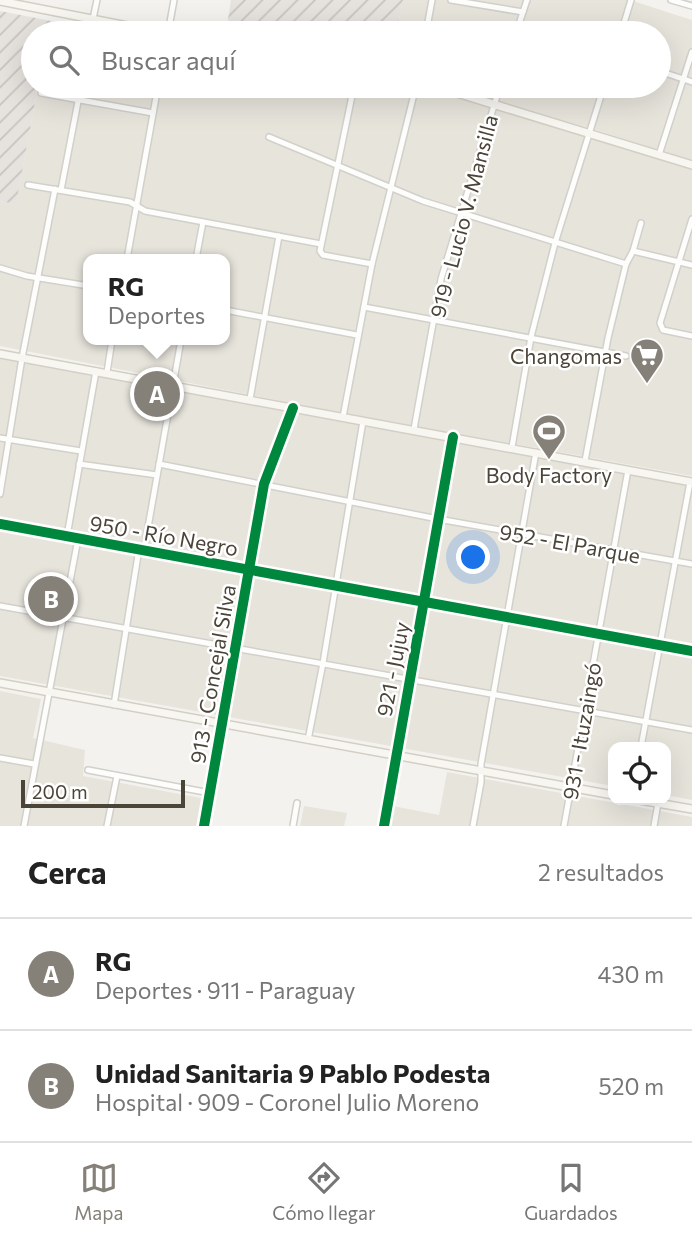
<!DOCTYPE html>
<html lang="es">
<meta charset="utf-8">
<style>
:root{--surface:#fff;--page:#f2f2f2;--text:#222;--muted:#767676;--line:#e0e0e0;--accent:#868178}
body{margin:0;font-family:Commissioner,sans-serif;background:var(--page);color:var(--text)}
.controls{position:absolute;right:21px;bottom:21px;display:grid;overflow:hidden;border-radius:14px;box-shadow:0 7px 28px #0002}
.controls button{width:63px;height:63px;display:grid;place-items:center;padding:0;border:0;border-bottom:2px solid var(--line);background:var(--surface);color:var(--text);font:35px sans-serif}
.scale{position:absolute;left:21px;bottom:18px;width:164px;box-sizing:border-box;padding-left:7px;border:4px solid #4b4439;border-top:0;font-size:19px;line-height:24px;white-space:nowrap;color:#4b4439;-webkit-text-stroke:5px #fff;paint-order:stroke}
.you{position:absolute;left:474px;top:558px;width:24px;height:24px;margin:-18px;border:5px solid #fff;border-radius:50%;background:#1a73e8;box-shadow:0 0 0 10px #1a73e833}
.badge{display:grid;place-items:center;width:46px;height:46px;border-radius:50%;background:var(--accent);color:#fff;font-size:23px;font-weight:700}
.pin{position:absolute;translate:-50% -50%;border:4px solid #fff;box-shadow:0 2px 7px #0006}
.popup{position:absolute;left:83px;top:254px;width:147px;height:91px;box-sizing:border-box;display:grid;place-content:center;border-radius:14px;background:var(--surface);filter:drop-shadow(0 2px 5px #0005);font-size:23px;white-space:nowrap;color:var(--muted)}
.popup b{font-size:26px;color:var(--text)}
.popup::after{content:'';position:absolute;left:50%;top:100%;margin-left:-14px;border:14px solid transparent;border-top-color:var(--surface)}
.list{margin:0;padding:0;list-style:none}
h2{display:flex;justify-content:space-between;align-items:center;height:91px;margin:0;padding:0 28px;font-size:30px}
h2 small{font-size:23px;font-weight:400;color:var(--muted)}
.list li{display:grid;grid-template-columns:46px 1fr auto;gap:21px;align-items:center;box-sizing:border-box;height:112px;padding:0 28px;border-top:2px solid var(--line)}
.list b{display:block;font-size:26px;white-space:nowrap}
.list p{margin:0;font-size:23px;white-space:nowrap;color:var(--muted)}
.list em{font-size:23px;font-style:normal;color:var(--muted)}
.icon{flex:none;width:38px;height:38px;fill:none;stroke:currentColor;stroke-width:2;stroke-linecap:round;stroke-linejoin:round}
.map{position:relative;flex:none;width:692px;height:826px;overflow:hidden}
.search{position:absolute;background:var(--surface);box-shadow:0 7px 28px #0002;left:21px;right:21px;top:21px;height:77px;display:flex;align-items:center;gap:18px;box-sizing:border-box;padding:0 24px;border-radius:38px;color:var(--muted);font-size:26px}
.sheet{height:315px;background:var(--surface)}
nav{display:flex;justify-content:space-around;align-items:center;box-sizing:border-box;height:98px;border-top:2px solid var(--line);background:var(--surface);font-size:19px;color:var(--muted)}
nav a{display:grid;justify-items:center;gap:4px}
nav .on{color:var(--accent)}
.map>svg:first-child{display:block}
.residential{fill:#e7e4dc;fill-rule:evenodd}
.industrial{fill:url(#industrial-furrows)}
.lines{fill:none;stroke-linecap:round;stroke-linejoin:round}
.street-casing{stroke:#d2d0cb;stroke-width:8}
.secondary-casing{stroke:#d3cfc5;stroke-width:10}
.street{stroke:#fdfdfc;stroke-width:5}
.secondary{stroke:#f7f6f1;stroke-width:7}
.cycleway-casing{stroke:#fff;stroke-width:15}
.cycleway{stroke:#00873e;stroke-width:10}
.labels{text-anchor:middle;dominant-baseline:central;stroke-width:5;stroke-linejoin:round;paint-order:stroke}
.street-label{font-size:21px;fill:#4b4439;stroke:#fff}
.poi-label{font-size:21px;fill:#4b4439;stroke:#fff;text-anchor:end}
</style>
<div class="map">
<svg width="692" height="826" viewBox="0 0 692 826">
<defs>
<pattern id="industrial-furrows" width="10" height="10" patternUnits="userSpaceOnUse" patternTransform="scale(1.75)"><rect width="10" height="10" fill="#e6e2de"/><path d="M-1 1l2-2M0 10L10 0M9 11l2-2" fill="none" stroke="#c7c3bf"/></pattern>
</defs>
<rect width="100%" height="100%" fill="#f4f2ee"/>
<g class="residential">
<path d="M403 0H630L692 20V161L596 130 444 86H659V33H396Z"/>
<path d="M51 21 121 33H48Z"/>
<path d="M38 86H418L692 169V476L348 414 0 346V201L16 203ZM89 259H225V340H89Z"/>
<path d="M0 357 692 484V800L666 795V747H613V786L0 676Z"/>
<path d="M0 691 41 699 33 738 85 750 83 776 201 798 196 826H0Z"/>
<path d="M447 772 692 817V826H390L393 806 439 815Z"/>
<path d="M304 806 347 813 344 826H300Z"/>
</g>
<g class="industrial">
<path d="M231 0H403L396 33H226Z"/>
<path d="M0 11 51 21 48 33H33V86H38L16 204 0 201Z"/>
</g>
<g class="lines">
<g class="street-casing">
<g id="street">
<path d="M451 0 523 12"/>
<path d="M671 0 692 6"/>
<path d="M90 33 97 0"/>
<path d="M168 33 174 0"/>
<path d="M426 33 432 0"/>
<path d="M516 33 527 0"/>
<path d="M621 33 631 0"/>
<path d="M659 71 692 82"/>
<path d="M354 86 320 251 323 255 372 264"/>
<path d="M41 93 153 113"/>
<path d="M269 137 423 201 626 264"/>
<path d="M659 155 692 52"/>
<path d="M28 185 130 202 145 211 321 244"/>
<path d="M61 190 81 86"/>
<path d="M692 219 660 323 663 330 692 336"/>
<path d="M633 251 692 265"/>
<path d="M127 259 158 86"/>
<path d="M196 259 203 222"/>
<path d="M0 268 27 276 89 286"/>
<path d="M364 307 626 356"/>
<path d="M225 310 357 335"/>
<path d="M107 372 112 340"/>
<path d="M250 399 279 236"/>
<path d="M343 417 372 264 416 86"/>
<path d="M414 429 441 279 500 86"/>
<path d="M0 438 81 451"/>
<path d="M512 447 531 337 555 243 604 86"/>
<path d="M585 461 608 338 626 264 633 251 641 223"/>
<path d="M79 464 157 475"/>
<path d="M159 464 438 519 692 564"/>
<path d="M0 494 22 358 55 189"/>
<path d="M0 524 692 651"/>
<path d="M67 536 96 371"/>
<path d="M144 550 181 340"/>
<path d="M0 606 692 730"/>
<path d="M114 705 139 549"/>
<path d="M308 740 323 663 363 421"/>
<path d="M641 747 690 482"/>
<path d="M0 758 34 764"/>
<path d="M88 770 210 793"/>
<path d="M24 826 78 539"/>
<path d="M107 826 117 776"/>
<path d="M204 826 264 484 293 408"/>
<path d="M293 826 297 803"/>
<path d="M384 826 453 437"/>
<path d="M473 826 481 782V764L536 452"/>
<path d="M564 826 628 470"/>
<path d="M654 826 658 803"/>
</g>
</g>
<g class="secondary-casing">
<g id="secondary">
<path d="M0 1 163 33"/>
<path d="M434 86 692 165"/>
<path d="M0 354 692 482"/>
<path d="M0 683 613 795"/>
<path d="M640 800 692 809"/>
</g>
</g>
<use href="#street" class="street"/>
<use href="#secondary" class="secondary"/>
<g class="cycleway-casing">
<g id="cycleway">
<path d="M0 524 692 651"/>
<path d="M204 826 264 484 293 408"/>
<path d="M384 826 453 437"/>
</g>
</g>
<use href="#cycleway" class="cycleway"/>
</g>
<defs>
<g id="supermarket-pin" transform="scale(1.75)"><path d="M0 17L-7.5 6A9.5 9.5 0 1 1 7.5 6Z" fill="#868178" stroke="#fff"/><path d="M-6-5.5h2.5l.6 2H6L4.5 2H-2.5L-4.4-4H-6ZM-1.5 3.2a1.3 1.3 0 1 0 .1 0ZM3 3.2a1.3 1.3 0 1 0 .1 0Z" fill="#fff"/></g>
<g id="stadium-pin" transform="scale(1.75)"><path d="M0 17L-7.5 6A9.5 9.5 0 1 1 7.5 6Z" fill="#868178" stroke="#fff"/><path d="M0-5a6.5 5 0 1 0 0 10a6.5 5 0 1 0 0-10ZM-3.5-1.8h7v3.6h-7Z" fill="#fff"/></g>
</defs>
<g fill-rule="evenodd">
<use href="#supermarket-pin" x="647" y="355"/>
<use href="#stadium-pin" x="549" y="431"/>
</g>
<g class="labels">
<g class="street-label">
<text transform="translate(463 216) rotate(-75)">919 - Lucio V. Mansilla</text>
<text transform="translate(164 535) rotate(10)">950 - Río Negro</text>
<text transform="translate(570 543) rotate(10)">952 - El Parque</text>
<text transform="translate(392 669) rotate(-79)">921 - Jujuy</text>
<text transform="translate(212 674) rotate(-80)">913 - Concejal Silva</text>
<text transform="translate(581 731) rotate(-80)">931 - Ituzaingó</text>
</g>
<g class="poi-label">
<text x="622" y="355">Changomas</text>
<text x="549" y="474" text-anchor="middle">Body Factory</text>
</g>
</g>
</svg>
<div class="controls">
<button><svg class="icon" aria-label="locate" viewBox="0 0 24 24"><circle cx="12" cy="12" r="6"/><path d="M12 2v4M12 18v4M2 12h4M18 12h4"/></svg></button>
</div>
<div class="scale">200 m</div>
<div class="you"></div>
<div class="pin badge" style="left:157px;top:394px">A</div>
<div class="popup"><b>RG</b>Deportes</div>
<div class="pin badge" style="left:51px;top:599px">B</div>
<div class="search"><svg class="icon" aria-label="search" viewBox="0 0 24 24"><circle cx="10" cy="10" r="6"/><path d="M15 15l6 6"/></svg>Buscar aquí</div>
</div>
<section class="sheet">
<h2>Cerca<small>2 resultados</small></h2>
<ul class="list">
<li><span class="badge">A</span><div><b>RG</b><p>Deportes · 911 - Paraguay</p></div><em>430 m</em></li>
<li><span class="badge">B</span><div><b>Unidad Sanitaria 9 Pablo Podesta</b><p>Hospital · 909 - Coronel Julio Moreno</p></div><em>520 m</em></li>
</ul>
</section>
<nav>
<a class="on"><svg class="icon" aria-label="map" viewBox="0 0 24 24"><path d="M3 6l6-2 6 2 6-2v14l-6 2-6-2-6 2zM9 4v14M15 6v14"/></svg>Mapa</a>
<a><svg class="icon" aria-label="directions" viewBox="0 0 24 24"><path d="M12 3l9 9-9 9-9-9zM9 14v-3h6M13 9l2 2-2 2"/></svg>Cómo llegar</a>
<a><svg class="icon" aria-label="saved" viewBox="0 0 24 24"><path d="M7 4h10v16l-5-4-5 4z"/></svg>Guardados</a>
</nav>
